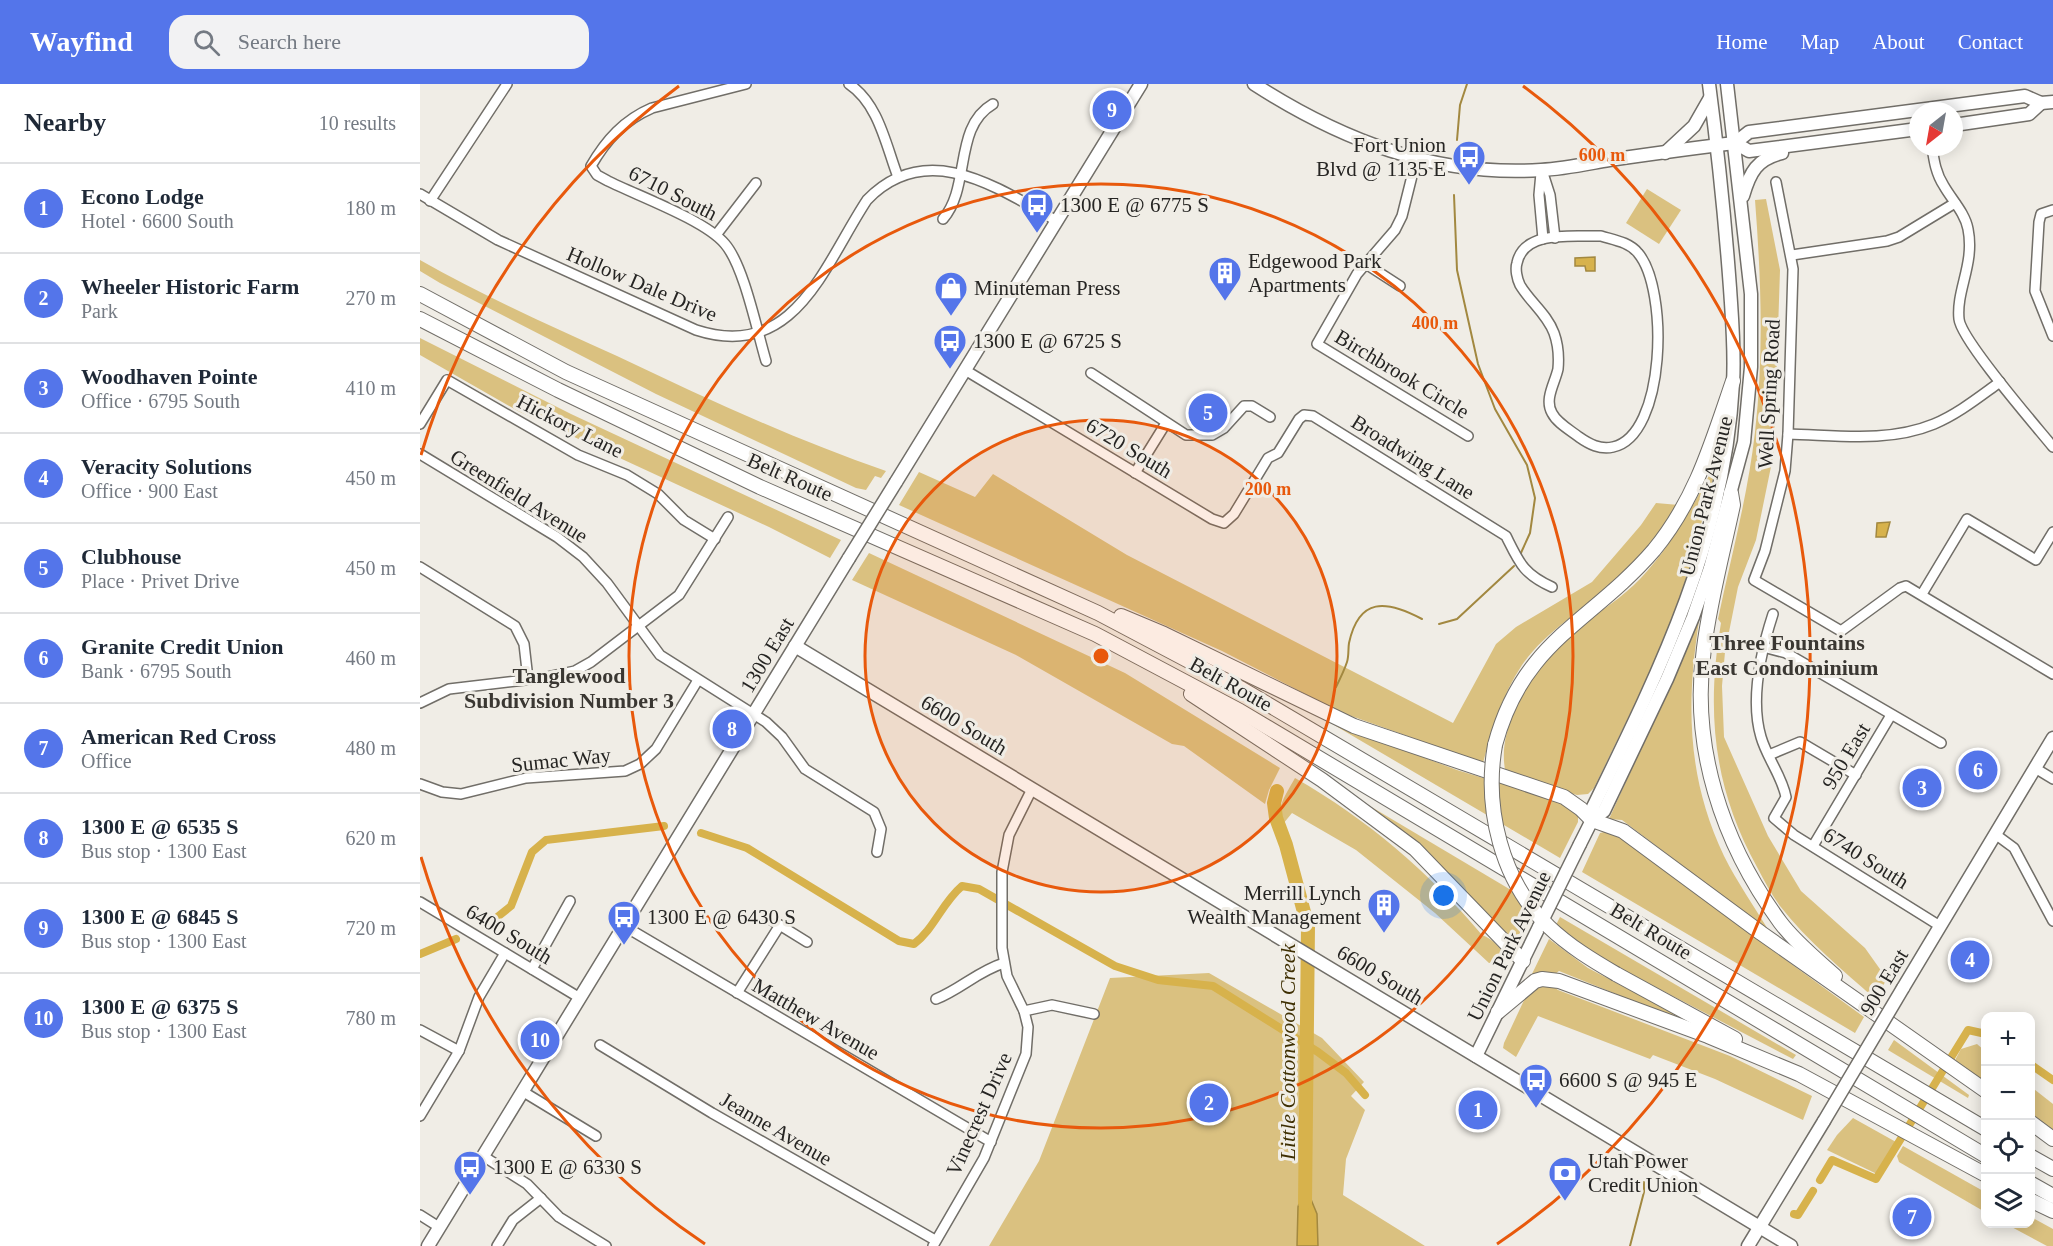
<!DOCTYPE html>
<meta charset="utf-8">
<style>
:root{--surface:#fff;--page:#f2f2f3;--text:#1f2937;--muted:#747a83;--line:#e0e1e3;--accent:#5475ea}
body{margin:0;font-family:"Times New Roman",serif;background:var(--page);color:var(--text)}
.controls{position:absolute;right:18px;bottom:18px;display:grid;overflow:hidden;border-radius:12px;box-shadow:0 3px 15px #0003}
.controls button{width:54px;height:54px;display:grid;place-items:center;padding:0;border:0;border-bottom:2px solid var(--line);background:var(--surface);color:var(--text);font:30px sans-serif}
.compass{position:absolute;left:1489px;top:18px;width:54px;height:54px;border-radius:50%;background:var(--surface);box-shadow:0 3px 15px #0003;rotate:211deg}
.you{position:absolute;left:1024px;top:812px;width:21px;height:21px;margin:-15px;border:4px solid #fff;border-radius:50%;background:#1a73e8;box-shadow:0 0 0 9px #1a73e833}
.badge{display:grid;place-items:center;width:39px;height:39px;border-radius:50%;background:var(--accent);color:#fff;font-size:20px;font-weight:700}
.pin{position:absolute;translate:-50% -50%;border:3px solid #fff;box-shadow:0 2px 6px #0006}
.list{margin:0;padding:0;list-style:none}
h2{display:flex;justify-content:space-between;align-items:center;height:78px;margin:0;padding:0 24px;font-size:26px}
h2 small{font-size:20px;font-weight:400;color:var(--muted)}
.list li{display:grid;grid-template-columns:39px 1fr auto;gap:18px;align-items:center;box-sizing:border-box;height:90px;padding:0 24px;border-top:2px solid var(--line)}
.list b{display:block;font-size:22px;white-space:nowrap}
.list p{margin:0;font-size:20px;white-space:nowrap;color:var(--muted)}
.list em{font-size:20px;font-style:normal;color:var(--muted)}
.icon{flex:none;width:33px;height:33px;fill:none;stroke:currentColor;stroke-width:2;stroke-linecap:round;stroke-linejoin:round}
.map{position:relative;flex:none;width:1633px;height:1162px;overflow:hidden}
header{display:flex;align-items:center;gap:36px;box-sizing:border-box;height:84px;padding:0 30px;background:var(--accent);color:#fff}
header strong{font-size:28px}
nav{display:flex;gap:33px;margin-inline-start:auto;font-size:21px}
.search{width:420px;height:54px;background:var(--page);display:flex;align-items:center;gap:15px;box-sizing:border-box;padding:0 21px;border-radius:18px;color:var(--muted);font-size:22px}
main{display:flex}
aside{flex:1;background:var(--surface)}
.map>svg:first-child{display:block}
.green{fill:#dac180}
.water{fill:#d7b24c;stroke:#a28840;stroke-width:1.5}
.lines{fill:none;stroke-linecap:round;stroke-linejoin:round}
.stream{stroke:#a28840;stroke-width:2}
.canal{stroke:#d7b24c;stroke-width:8}
.river{stroke:#d7b24c;stroke-width:14}
.minor-casing{stroke:#716e68;stroke-width:12}
.major-casing{stroke:#716e68;stroke-width:15}
.highway-casing{stroke:#716e68;stroke-width:16}
.minor{stroke:#fff;stroke-width:9}
.major{stroke:#fff;stroke-width:12}
.highway{stroke:#fff;stroke-width:14}
.major-bridge-casing{stroke:#716e68;stroke-width:15;stroke-linecap:butt}
.highway-bridge-casing{stroke:#716e68;stroke-width:16;stroke-linecap:butt}
.major-bridge{stroke:#fff;stroke-width:12}
.highway-bridge{stroke:#fff;stroke-width:14}
.ring{fill:none;stroke:#e8590c;stroke-width:3}
.labels{text-anchor:middle;dominant-baseline:central;stroke-width:6;stroke-linejoin:round;paint-order:stroke}
.poi-label{font-size:21px;fill:#262523;stroke:#f0ede6;text-anchor:start}
.street-label{font-size:21px;fill:#262523;stroke:#f0ede6}
.neighbourhood-label{font-size:22px;font-weight:bold;fill:#3a3732;stroke:#f0ede6}
.water-label{font-size:22px;font-style:italic;fill:#3e2f02;stroke:#f0ede6}
.centre{fill:#e8590c;stroke:#f0ede6;stroke-width:3}
.ring-label{font-size:18px;text-anchor:middle;font-weight:bold;fill:#e8590c;stroke:#f0ede6;stroke-width:6;stroke-linejoin:round;paint-order:stroke}
</style>
<header>
<strong>Wayfind</strong>
<div class="search"><svg class="icon" aria-label="search" viewBox="0 0 24 24"><circle cx="10" cy="10" r="6"/><path d="M15 15l6 6"/></svg>Search here</div>
<nav><a>Home</a><a>Map</a><a>About</a><a>Contact</a></nav>
</header>
<main>
<aside>
<h2>Nearby<small>10 results</small></h2>
<ul class="list">
<li><span class="badge">1</span><div><b>Econo Lodge</b><p>Hotel · 6600 South</p></div><em>180 m</em></li>
<li><span class="badge">2</span><div><b>Wheeler Historic Farm</b><p>Park</p></div><em>270 m</em></li>
<li><span class="badge">3</span><div><b>Woodhaven Pointe</b><p>Office · 6795 South</p></div><em>410 m</em></li>
<li><span class="badge">4</span><div><b>Veracity Solutions</b><p>Office · 900 East</p></div><em>450 m</em></li>
<li><span class="badge">5</span><div><b>Clubhouse</b><p>Place · Privet Drive</p></div><em>450 m</em></li>
<li><span class="badge">6</span><div><b>Granite Credit Union</b><p>Bank · 6795 South</p></div><em>460 m</em></li>
<li><span class="badge">7</span><div><b>American Red Cross</b><p>Office</p></div><em>480 m</em></li>
<li><span class="badge">8</span><div><b>1300 E @ 6535 S</b><p>Bus stop · 1300 East</p></div><em>620 m</em></li>
<li><span class="badge">9</span><div><b>1300 E @ 6845 S</b><p>Bus stop · 1300 East</p></div><em>720 m</em></li>
<li><span class="badge">10</span><div><b>1300 E @ 6375 S</b><p>Bus stop · 1300 East</p></div><em>780 m</em></li>
</ul>
</aside>
<div class="map">
<svg width="1633" height="1162" viewBox="0 0 1633 1162">
<rect width="100%" height="100%" fill="#f0ede6"/>
<g class="green">
<path d="M1227 105 1261 126 1239 160 1206 139Z"/>
<path d="M1346 115 1360 186 1354 368 1336 456 1318 503 1305 568 1302 602 1304 653 1348 752 1381 807 1445 864 1467 895 1455 915C1422 885 1388 858 1360 822 1351 810 1344 796 1337 783 1293 703 1286 627 1301 539L1298 535C1311 473 1328 411 1335 348 1344 270 1341 194 1335 116Z"/>
<path d="M0 176C63 212 131 242 197 272 285 314 373 355 466 387L461 394 455 392 446 406 436 404 236 310 20 199 0 187Z"/>
<path d="M0 254 151 330 421 456 410 474 349 443 98 327 0 271Z"/>
<path d="M1293 384 1295 388 1263 508 1227 595 1174 704 1168 710 1157 711 1086 691C1081 669 1085 649 1094 629 1108 595 1130 566 1160 543 1180 527 1203 513 1220 495 1251 462 1272 424 1293 384Z"/>
<path d="M499 388 555 413 573 390 707 471 1033 639 1076 560 1096 543 1172 498 1221 441 1236 419 1259 421C1238 451 1219 479 1191 502 1161 527 1125 548 1102 581 1082 611 1072 645 1063 679L920 628 802 567 479 421Z"/>
<path d="M449 469 705 589 860 684 849 706 845 720 764 662 752 660 596 571 432 496Z"/>
<path d="M1279 537C1266 621 1267 694 1304 772 1317 798 1334 822 1349 847L1202 736 1189 735Z"/>
<path d="M909 638 1037 686 1145 719 1158 731V738L1140 774Z"/>
<path d="M875 694C947 735 1009 788 1062 851 1073 855 1082 865 1087 876L1069 879 1015 829 936 766 872 729 863 740C855 723 867 709 875 694Z"/>
<path d="M938 715 1091 806 1111 834 1104 848 1092 853 1083 852Z"/>
<path d="M1188 747 1206 753 1307 833 1444 933 1435 949 1162 788 1180 749Z"/>
<path d="M1140 833 1376 971 1373 975 1184 876 1136 841Z"/>
<path d="M1129 855 1168 884 1288 947 1139 887 1134 891 1111 892Z"/>
<path d="M789 889 902 954 944 998 931 1012 945 1026 926 1075 923 1111 1005 1162H569L619 1077 690 894Z"/>
<path d="M1119 901H1132L1138 906 1310 972 1392 1012 1383 1036 1295 995 1233 971 1230 975 1118 932 1096 973 1083 964 1084 959 1106 912Z"/>
<path d="M1474 956 1549 1011 1548 1014 1468 966Z"/>
<path d="M1557 960 1565 967V1001L1534 978 1541 965Z"/>
<path d="M1610 1002 1633 1020V1049L1611 1033Z"/>
<path d="M1433 1034 1476 1058 1457 1090 1407 1066 1417 1051Z"/>
<path d="M1483 1062 1565 1108V1128L1479 1078 1477 1072Z"/>
<path d="M1611 1133 1633 1145V1162H1627L1586 1140H1610Z"/>
</g>
<g class="water">
<path d="M1175 173V187H1166L1165 182H1155V174Z"/>
<path d="M1470 438 1466 453H1456L1457 439Z"/>
<path d="M885 1101 897 1130 898 1162H877L878 1123Z"/>
</g>
<g class="lines">
<g class="stream">
<path d="M1037 56 1040 21 1047 0"/>
<path d="M1034 111 1037 186 1058 280 1075 325 1107 381 1115 414 1110 449 1100 471"/>
<path d="M1019 540 1037 535 1094 482"/>
<path d="M916 603C920 595 924 587 927 578 929 572 928 565 929 559 939 513 966 516 1002 535"/>
<path d="M1210 1162 1224 1108V1098"/>
</g>
<g class="canal">
<path d="M281 749 327 764 479 857 494 860C514 845 522 819 542 802L559 805 695 882 738 896 793 902 898 968 926 989 945 1011"/>
<path d="M66 842 91 822 112 768 126 756 244 742"/>
<path d="M0 870 36 855"/>
<path d="M1610 980 1633 996"/>
<path d="M1400 1096 1412 1076 1456 1095 1548 946 1566 950"/>
<path d="M1374 1130 1378 1131 1393 1107"/>
</g>
<path class="river" d="M857 707 854 719 856 734 866 761 888 843 885 1119"/>
<g class="minor-casing">
<g id="minor">
<path d="M326 0 232 24C204 36 186 56 171 82L177 91 188 97C218 112 285 136 305 160 324 182 337 247 346 277"/>
<path d="M429 0C459 20 466 62 478 93"/>
<path d="M1512 63C1514 77 1516 90 1524 102 1532 116 1545 129 1548 145 1555 180 1536 206 1539 235 1541 256 1616 342 1633 363"/>
<path d="M996 76 982 132 975 146 937 190 897 260 1048 352"/>
<path d="M1122 86 1130 111 1135 154"/>
<path d="M1121 89 1119 111 1123 155"/>
<path d="M1356 98 1373 185 1368 350 1365 387 1345 467 1334 496 1421 547 1480 504 1486 502 1633 590"/>
<path d="M0 110 78 156 276 246C375 278 404 181 447 116 507 54 578 104 637 137"/>
<path d="M10 117 87 0"/>
<path d="M1633 126 1621 130 1619 138 1615 207 1633 252"/>
<path d="M523 135C551 103 533 43 573 20"/>
<path d="M296 151 336 99"/>
<path d="M1181 152C1194 156 1209 158 1218 169 1249 205 1246 352 1193 363 1180 366 1169 360 1159 353 1150 346 1137 339 1132 329 1124 315 1135 299 1138 285 1139 274 1138 260 1134 249 1127 230 1110 218 1100 201 1097 195 1095 185 1097 179 1104 145 1155 153 1181 152Z"/>
<path d="M1372 171 1467 157 1479 153 1535 119"/>
<path d="M946 180 980 202"/>
<path d="M545 286 792 435 804 439 814 430 848 374 858 369 879 335 884 331 893 332 1086 452C1099 478 1103 490 1132 503"/>
<path d="M671 289 766 351H792L804 344 824 322H832L850 333"/>
<path d="M0 340 27 296 158 371 207 391 238 410 264 436 295 455"/>
<path d="M1368 350C1416 351 1468 359 1514 340 1538 330 1559 313 1580 298"/>
<path d="M0 370 137 453 163 473 187 499 240 571 346 638 362 653 385 685 454 728 461 745 457 768"/>
<path d="M715 389 746 339"/>
<path d="M0 483 95 542 104 560 108 595"/>
<path d="M1502 510 1547 435 1616 476 1633 448"/>
<path d="M1353 530C1341 567 1330 616 1341 653 1347 674 1362 692 1366 713L1354 734 1374 751 1520 842"/>
<path d="M1343 563 1366 569 1521 659"/>
<path d="M0 619 29 605 122 594 155 587 171 578 259 511 308 433"/>
<path d="M1349 671 1380 658 1436 691"/>
<path d="M1615 684 1633 695"/>
<path d="M0 700 22 708 41 710 106 694 205 687 220 680 236 665 278 596"/>
<path d="M1575 750 1594 764 1633 837"/>
<path d="M1393 762 1471 631"/>
<path d="M0 818 160 914"/>
<path d="M345 832 387 858"/>
<path d="M204 842 571 1058"/>
<path d="M112 885 150 817"/>
<path d="M317 909 360 841"/>
<path d="M516 915C541 905 558 887 584 879"/>
<path d="M604 927 632 921 674 930"/>
<path d="M0 946 39 967"/>
<path d="M180 961 292 1029 515 1156"/>
<path d="M102 1007 176 1052"/>
<path d="M0 1032 39 967 59 913 85 869"/>
<path d="M63 1072 107 1100 139 1133 186 1162"/>
<path d="M0 1131 19 1143"/>
<path d="M77 1162 93 1136 121 1114"/>
<path d="M513 1162 564 1074 606 970 608 943 604 927 587 892 582 864V788L589 751 612 705"/>
</g>
</g>
<g class="major-casing">
<g id="major">
<path d="M834 0C921 56 1015 93 1121 86 1144 85 1166 80 1189 76 1231 70 1273 64 1315 59L1329 67 1498 45"/>
<path d="M1534 41 1609 30 1621 19"/>
<path d="M1315 59 1329 48 1605 12 1621 19 1633 18"/>
<path d="M1245 69 1274 42 1290 14"/>
<path d="M1323 112C1330 88 1337 75 1362 69"/>
<path d="M476 398 721 0"/>
<path d="M375 562 1371 1162"/>
<path d="M1172 736 1184 727 1247 595 1273 533 1290 484 1324 358 1331 283V210L1307 0"/>
<path d="M1160 760 1172 736 1173 723C1240 586 1305 455 1313 299 1315 267 1312 235 1310 204 1305 136 1298 68 1289 0"/>
<path d="M1483 904 1633 654"/>
<path d="M1056 972 1119 843"/>
<path d="M8 1162 429 474"/>
<path d="M1328 1162 1404 1037"/>
</g>
</g>
<g class="highway-casing">
<g id="highway">
<path d="M0 210 146 288 678 529 822 605 1566 1045"/>
<path d="M0 235 138 306 340 403 675 550 820 627 1566 1072"/>
<path d="M1311 409 1313 421C1303 468 1290 516 1284 564 1270 662 1302 759 1360 838 1375 858 1396 875 1415 892"/>
<path d="M701 532 744 550 934 642 1144 713 1161 725 1172 736 1203 747 1341 849 1566 1007"/>
<path d="M771 610 902 696 995 765 1103 877"/>
<path d="M1075 661C1103 556 1171 539 1234 466 1276 415 1292 358 1313 297"/>
<path d="M1196 890 1315 955"/>
<path d="M1078 928 1115 897 1122 895 1139 897 1288 952 1379 990 1566 1091"/>
<path d="M1610 1038 1633 1055"/>
<path d="M1610 1072 1633 1085"/>
<path d="M1610 1099 1633 1112"/>
<path d="M1610 1116 1633 1127"/>
</g>
</g>
<use href="#minor" class="minor"/>
<use href="#major" class="major"/>
<use href="#highway" class="highway"/>
<g class="major-bridge-casing">
<g id="major-bridge">
<path d="M429 474 476 398"/>
<path d="M1119 843 1160 760"/>
<path d="M1404 1037 1483 904"/>
</g>
</g>
<g class="highway-bridge-casing">
<path id="highway-bridge" d="M1075 661C1064 724 1081 797 1129 843 1149 862 1172 876 1196 890"/>
</g>
<use href="#major-bridge" class="major-bridge"/>
<use href="#highway-bridge" class="highway-bridge"/>
</g>
<circle cx="681" cy="572" r="236" fill="#e8590c" fill-opacity=".12"/>
<g class="ring">
<circle cx="681" cy="572" r="236"/>
<circle cx="681" cy="572" r="472"/>
<path d="M285 1160A709 709 0 0 1 1 773M1 371A709 709 0 0 1 259 2M1103 2A709 709 0 0 1 1077 1160"/>
</g>
<defs>
<g id="bus-pin" transform="scale(1.725)"><path d="M0 17L-7.5 6A9.5 9.5 0 1 1 7.5 6Z" fill="#5475ea" stroke="#f0ede6"/><path d="M-5-6H5V4H4V6H2V4H-2V6H-4V4H-5ZM-3.5-4V0h7V-4ZM-3.5 1.2v1.5H-2V1.2ZM2 1.2v1.5H3.5V1.2Z" fill="#fff"/></g>
<g id="building-pin" transform="scale(1.725)"><path d="M0 17L-7.5 6A9.5 9.5 0 1 1 7.5 6Z" fill="#5475ea" stroke="#f0ede6"/><path d="M-4-6H4V6H1V3H-1V6H-4ZM-2.5-4.3h1.7v1.8h-1.7ZM.8-4.3h1.7v1.8H.8ZM-2.5-1h1.7V.8h-1.7ZM.8-1h1.7V.8H.8Z" fill="#fff"/></g>
<g id="shop-pin" transform="scale(1.725)"><path d="M0 17L-7.5 6A9.5 9.5 0 1 1 7.5 6Z" fill="#5475ea" stroke="#f0ede6"/><path d="M-5-2.5h2.3a2.7 3.5 0 0 1 5.4 0H5L5.5 6h-11ZM-1.5-2.5h3a1.5 2.3 0 0 0-3 0Z" fill="#fff"/></g>
<g id="bank-pin" transform="scale(1.725)"><path d="M0 17L-7.5 6A9.5 9.5 0 1 1 7.5 6Z" fill="#5475ea" stroke="#f0ede6"/><path d="M-6-4H6V4H-6ZM0-2.3a2.3 2.3 0 1 0 0 4.6a2.3 2.3 0 1 0 0-4.6Z" fill="#fff"/></g>
</defs>
<g fill-rule="evenodd">
<use href="#bus-pin" x="1049" y="73"/>
<use href="#bus-pin" x="617" y="121"/>
<use href="#building-pin" x="805" y="189"/>
<use href="#shop-pin" x="531" y="204"/>
<use href="#bus-pin" x="530" y="257"/>
<use href="#building-pin" x="964" y="821"/>
<use href="#bus-pin" x="204" y="833"/>
<use href="#bus-pin" x="1116" y="996"/>
<use href="#bus-pin" x="50" y="1083"/>
<use href="#bank-pin" x="1145" y="1089"/>
</g>
<g class="labels">
<g class="poi-label">
<text x="1026" y="61" text-anchor="end">Fort Union<tspan x="1026" dy="24">Blvd @ 1135 E</tspan></text>
<text x="640" y="121">1300 E @ 6775 S</text>
<text x="828" y="177">Edgewood Park<tspan x="828" dy="24">Apartments</tspan></text>
<text x="554" y="204">Minuteman Press</text>
<text x="553" y="257">1300 E @ 6725 S</text>
<text x="941" y="809" text-anchor="end">Merrill Lynch<tspan x="941" dy="24">Wealth Management</tspan></text>
<text x="227" y="833">1300 E @ 6430 S</text>
<text x="1139" y="996">6600 S @ 945 E</text>
<text x="1168" y="1077">Utah Power<tspan x="1168" dy="24">Credit Union</tspan></text>
<text x="73" y="1083">1300 E @ 6330 S</text>
</g>
<g class="street-label">
<text transform="translate(253 109) rotate(27)">6710 South</text>
<text transform="translate(222 200) rotate(23)">Hollow Dale Drive</text>
<text transform="translate(982 290) rotate(31)">Birchbrook Circle</text>
<text transform="translate(1349 310) rotate(-87)">Well Spring Road</text>
<text transform="translate(150 342) rotate(27)">Hickory Lane</text>
<text transform="translate(709 364) rotate(31)">6720 South</text>
<text transform="translate(993 373) rotate(32)">Broadwing Lane</text>
<text transform="translate(370 393) rotate(24)">Belt Route</text>
<text transform="translate(99 412) rotate(32)">Greenfield Avenue</text>
<text transform="translate(1286 412) rotate(-76)">Union Park Avenue</text>
<text transform="translate(347 571) rotate(-59)">1300 East</text>
<text transform="translate(811 600) rotate(29)">Belt Route</text>
<text transform="translate(544 641) rotate(31)">6600 South</text>
<text transform="translate(1426 672) rotate(-59)">950 East</text>
<text transform="translate(141 676) rotate(-6)">Sumac Way</text>
<text transform="translate(1446 774) rotate(32)">6740 South</text>
<text transform="translate(1231 847) rotate(31)">Belt Route</text>
<text transform="translate(89 850) rotate(31)">6400 South</text>
<text transform="translate(1089 862) rotate(-64)">Union Park Avenue</text>
<text transform="translate(960 891) rotate(31)">6600 South</text>
<text transform="translate(1464 898) rotate(-59)">900 East</text>
<text transform="translate(396 935) rotate(30)">Matthew Avenue</text>
<text transform="translate(559 1030) rotate(-66)">Vinecrest Drive</text>
<text transform="translate(356 1045) rotate(30)">Jeanne Avenue</text>
</g>
<g class="neighbourhood-label">
<text x="1367" y="558">Three Fountains<tspan x="1367" dy="25">East Condominium</tspan></text>
<text x="149" y="591">Tanglewood<tspan x="149" dy="25">Subdivision Number 3</tspan></text>
</g>
<g class="water-label">
<text transform="translate(867 968) rotate(-90)">Little Cottonwood Creek</text>
</g>
</g>
<circle cx="681" cy="572" r="9" class="centre"/>
<g class="ring-label">
<text x="1182" y="77">600 m</text>
<text x="1015" y="245">400 m</text>
<text x="848" y="411">200 m</text>
</g>
</svg>
<div class="controls">
<button>+</button>
<button>−</button>
<button><svg class="icon" aria-label="locate" viewBox="0 0 24 24"><circle cx="12" cy="12" r="6"/><path d="M12 2v4M12 18v4M2 12h4M18 12h4"/></svg></button>
<button><svg class="icon" aria-label="layers" viewBox="0 0 24 24"><path d="M12 4l9 5-9 5-9-5zM3 14l9 5 9-5"/></svg></button>
</div>
<svg class="compass" viewBox="-18 -18 36 36"><path d="M0-13l5 13h-10z" fill="#e53935"/><path d="M0 13l5-13h-10z" fill="#747a83"/></svg>
<div class="you"></div>
<div class="pin badge" style="left:1058px;top:1026px">1</div>
<div class="pin badge" style="left:789px;top:1019px">2</div>
<div class="pin badge" style="left:1502px;top:704px">3</div>
<div class="pin badge" style="left:1550px;top:876px">4</div>
<div class="pin badge" style="left:788px;top:329px">5</div>
<div class="pin badge" style="left:1558px;top:686px">6</div>
<div class="pin badge" style="left:1492px;top:1133px">7</div>
<div class="pin badge" style="left:312px;top:645px">8</div>
<div class="pin badge" style="left:692px;top:26px">9</div>
<div class="pin badge" style="left:120px;top:956px">10</div>
</div>
</main>
